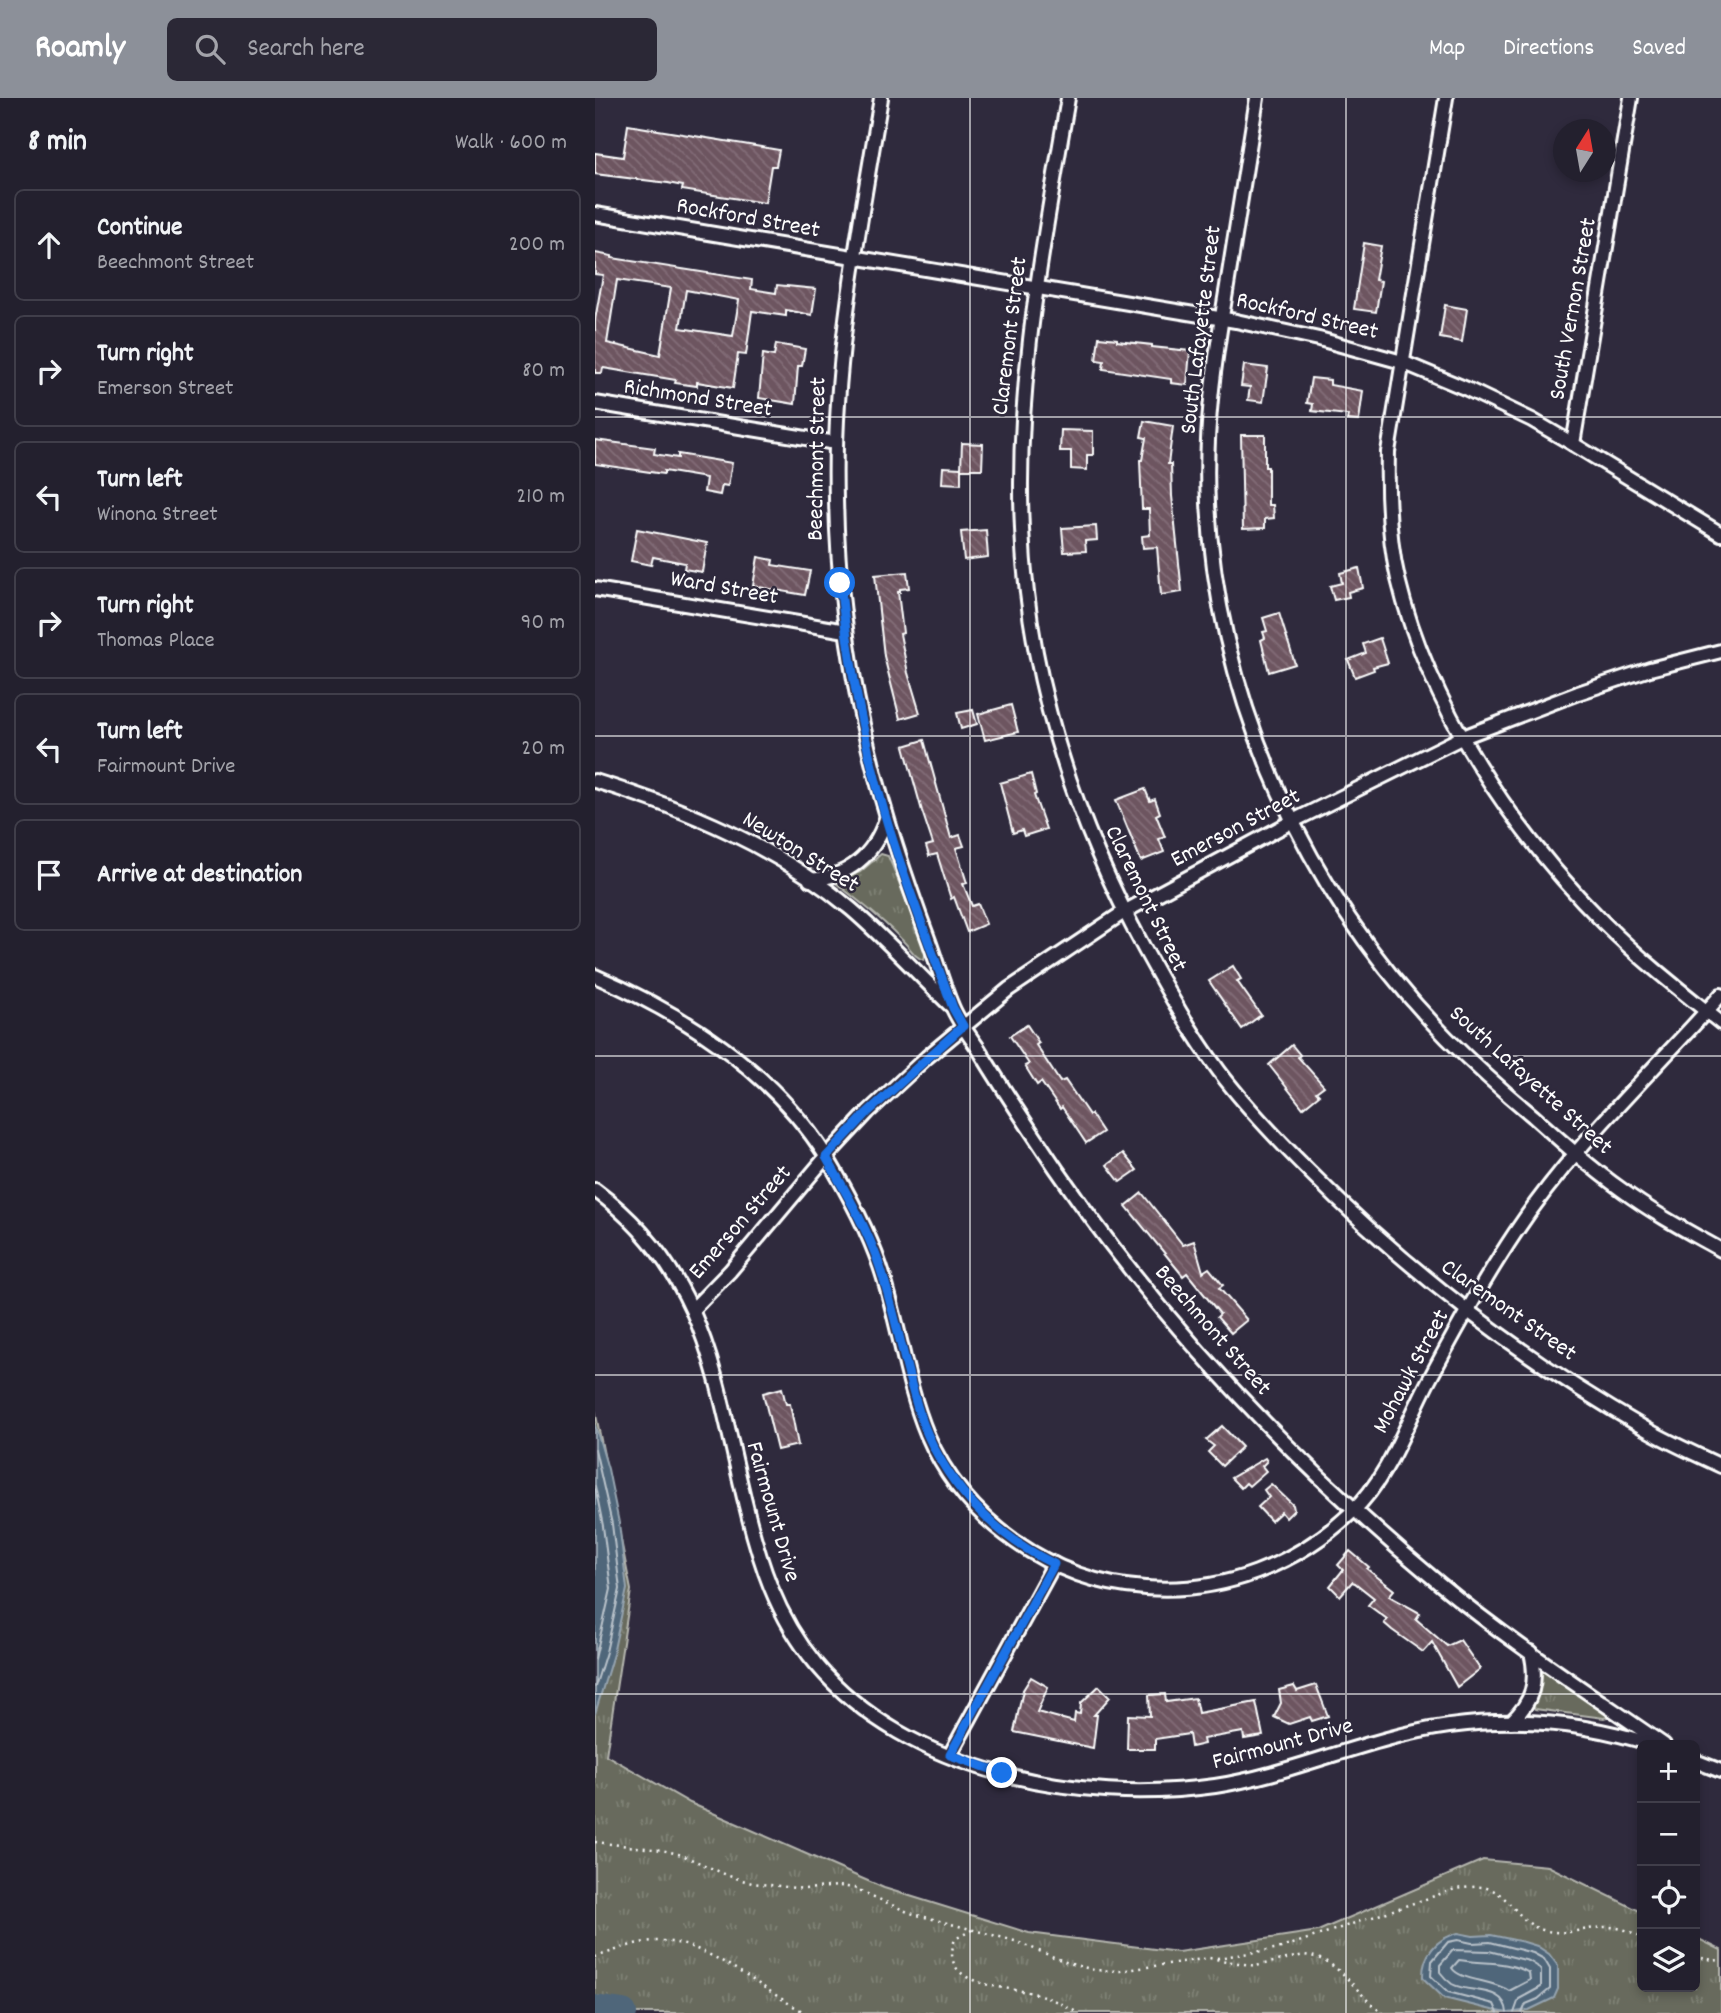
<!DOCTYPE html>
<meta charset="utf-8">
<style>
:root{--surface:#23202e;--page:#2b2836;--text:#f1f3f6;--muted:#a3a3aa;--line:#403e4a;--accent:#8c9099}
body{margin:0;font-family:Dekko,sans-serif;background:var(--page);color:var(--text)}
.controls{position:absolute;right:21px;bottom:21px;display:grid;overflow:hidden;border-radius:10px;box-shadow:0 4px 10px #0003}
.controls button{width:63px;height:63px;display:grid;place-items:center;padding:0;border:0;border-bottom:2px solid var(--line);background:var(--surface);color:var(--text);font:35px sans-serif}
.compass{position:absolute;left:958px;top:21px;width:63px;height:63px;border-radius:50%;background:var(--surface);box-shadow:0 4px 10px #0003;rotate:11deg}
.stop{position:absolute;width:21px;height:21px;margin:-16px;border:5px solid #1a73e8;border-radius:50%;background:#fff}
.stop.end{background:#1a73e8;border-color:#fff;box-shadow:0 2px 7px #0008}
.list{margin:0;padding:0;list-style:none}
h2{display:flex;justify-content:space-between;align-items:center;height:91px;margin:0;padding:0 28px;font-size:30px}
h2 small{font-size:23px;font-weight:400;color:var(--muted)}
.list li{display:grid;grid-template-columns:46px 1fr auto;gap:21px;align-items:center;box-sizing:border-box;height:112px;margin:0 14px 14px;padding:0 14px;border:2px solid var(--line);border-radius:10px}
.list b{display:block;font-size:26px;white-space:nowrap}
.list p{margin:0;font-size:23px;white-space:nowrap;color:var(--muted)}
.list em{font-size:23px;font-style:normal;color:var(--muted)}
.icon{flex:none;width:38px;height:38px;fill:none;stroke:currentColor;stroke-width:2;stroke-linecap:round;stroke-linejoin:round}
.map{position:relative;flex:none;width:1126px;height:1915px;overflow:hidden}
header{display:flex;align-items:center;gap:42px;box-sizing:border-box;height:98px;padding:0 35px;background:var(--accent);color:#fff}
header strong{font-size:33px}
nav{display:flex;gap:38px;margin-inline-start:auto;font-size:24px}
.search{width:490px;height:63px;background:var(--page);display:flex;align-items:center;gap:18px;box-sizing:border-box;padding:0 24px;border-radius:10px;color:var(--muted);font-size:26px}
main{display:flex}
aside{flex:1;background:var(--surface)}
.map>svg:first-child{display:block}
.grass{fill:url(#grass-tufts);stroke:#b4b5ae;stroke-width:2}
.water{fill:#4f667a;stroke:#95a3af;stroke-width:2}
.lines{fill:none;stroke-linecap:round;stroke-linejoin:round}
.shore{stroke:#b9c2ca;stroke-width:2}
.river{stroke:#4f667a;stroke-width:28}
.building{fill:url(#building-back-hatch);stroke:#fff;stroke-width:2;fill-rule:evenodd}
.minor-casing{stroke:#fff;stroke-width:18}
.path{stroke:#fff;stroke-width:2.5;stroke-dasharray:2 5;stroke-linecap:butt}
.minor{stroke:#2f2a3d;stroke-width:12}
.route{stroke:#1a73e8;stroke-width:9}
.grid{fill:none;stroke:#fff;stroke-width:2;stroke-opacity:0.55}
.labels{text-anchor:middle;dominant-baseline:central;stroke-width:5;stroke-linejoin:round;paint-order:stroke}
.street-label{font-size:24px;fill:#fff;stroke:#2f2a3d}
</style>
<header>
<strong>Roamly</strong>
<div class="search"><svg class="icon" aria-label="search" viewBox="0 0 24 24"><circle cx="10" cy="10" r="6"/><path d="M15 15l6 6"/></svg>Search here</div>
<nav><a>Map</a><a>Directions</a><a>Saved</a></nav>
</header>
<main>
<aside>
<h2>8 min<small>Walk · 600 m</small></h2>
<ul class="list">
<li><svg class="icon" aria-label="ahead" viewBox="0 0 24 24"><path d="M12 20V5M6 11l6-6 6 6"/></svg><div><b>Continue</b><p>Beechmont Street</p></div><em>200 m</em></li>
<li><svg class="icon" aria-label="right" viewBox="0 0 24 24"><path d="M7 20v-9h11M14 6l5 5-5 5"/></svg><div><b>Turn right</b><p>Emerson Street</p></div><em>80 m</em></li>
<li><svg class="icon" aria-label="left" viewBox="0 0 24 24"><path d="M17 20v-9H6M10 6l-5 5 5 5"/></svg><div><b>Turn left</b><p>Winona Street</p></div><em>210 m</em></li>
<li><svg class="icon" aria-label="right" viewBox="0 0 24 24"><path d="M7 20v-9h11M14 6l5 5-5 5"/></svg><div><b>Turn right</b><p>Thomas Place</p></div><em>90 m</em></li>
<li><svg class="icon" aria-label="left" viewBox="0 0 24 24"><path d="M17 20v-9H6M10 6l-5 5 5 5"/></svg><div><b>Turn left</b><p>Fairmount Drive</p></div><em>20 m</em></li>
<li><svg class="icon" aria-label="arrive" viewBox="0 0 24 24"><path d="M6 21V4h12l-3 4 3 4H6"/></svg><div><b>Arrive at destination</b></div></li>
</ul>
</aside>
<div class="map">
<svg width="1126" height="1915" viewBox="0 0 1126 1915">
<defs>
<pattern id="grass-tufts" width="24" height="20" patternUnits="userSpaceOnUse" patternTransform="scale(1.75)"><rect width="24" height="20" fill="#686b5d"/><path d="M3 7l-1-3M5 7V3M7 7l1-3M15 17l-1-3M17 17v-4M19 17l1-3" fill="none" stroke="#7f8175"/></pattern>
<pattern id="building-back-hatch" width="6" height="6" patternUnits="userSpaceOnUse" patternTransform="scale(1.75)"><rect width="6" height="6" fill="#6d5560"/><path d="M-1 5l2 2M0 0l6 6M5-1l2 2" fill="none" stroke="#836e78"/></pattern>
</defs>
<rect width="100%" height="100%" fill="#2f2a3d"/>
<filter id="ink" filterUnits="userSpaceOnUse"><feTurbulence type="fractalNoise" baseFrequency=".0143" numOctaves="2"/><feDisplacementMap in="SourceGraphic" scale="14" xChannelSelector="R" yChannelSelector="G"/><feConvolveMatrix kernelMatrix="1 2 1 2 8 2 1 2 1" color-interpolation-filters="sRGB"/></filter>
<g filter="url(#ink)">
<g class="grass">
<path d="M286 756 293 758 297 767 331 853 329 862C320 860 316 851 309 844 289 822 266 805 242 786L243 782 265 774Z"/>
<path d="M0 1312 36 1492 11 1657 95 1705 289 1790 434 1835 583 1854 723 1833 888 1762 953 1768 1047 1814V1889H1100V1839L1126 1852V1915H0Z"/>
<path d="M947 1573 997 1604 1015 1618 1009 1620 940 1611 937 1605 943 1577Z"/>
</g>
<g class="water">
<path d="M0 1327 13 1371 24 1425 32 1491 18 1556 0 1616Z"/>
<path d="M863 1835 878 1838 896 1837 929 1844 942 1848 954 1856 963 1868V1891L959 1900 934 1912 913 1915 897 1912 849 1900 828 1880C827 1857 842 1840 863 1835Z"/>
</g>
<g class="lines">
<g class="shore">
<path d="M0 1351 17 1426 25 1491 11 1554 0 1589"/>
<path d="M0 1388 8 1428 16 1491 0 1561"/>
<path d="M864 1862C887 1866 913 1862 934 1875L935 1882 914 1893C899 1882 865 1883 857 1870Z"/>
<path d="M903 1915 899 1906 853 1894 836 1878 837 1863 853 1844 863 1842 877 1845 895 1844 938 1855 949 1861 955 1871V1891L943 1901 931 1906 927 1915"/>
<path d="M912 1915C910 1887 875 1896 857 1886 853 1883 848 1878 845 1874V1867L858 1852 894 1853 934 1863 942 1868 946 1873V1889L924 1901 919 1915"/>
</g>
<path class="river" d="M0 1911 28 1915"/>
</g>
<g class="building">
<path d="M33 27 184 52 181 68H176L170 105 87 92 88 88 73 85 0 76V55L28 59Z"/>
<path d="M769 145 786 148 780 182 786 183 781 214 759 211Z"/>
<path d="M0 155 17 158V160L157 182 156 191 181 195 182 187 221 191 217 217 191 212V218L157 213 151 257 143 256 138 290 102 284V288L80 285 81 282 8 270 7 275H0V222L8 177 0 176ZM22 182 76 190 65 257 12 245ZM91 192 144 202 138 238 85 230Z"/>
<path d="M850 207 872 211 867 244 845 240Z"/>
<path d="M504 239 522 241V243L557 247V249L595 253 592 287 576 285V281L508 271 509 263 501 262Z"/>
<path d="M181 246 210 251 207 268H203L200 306 164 300 168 256 179 258Z"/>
<path d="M649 267 673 270 668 304 653 302 655 289 646 288Z"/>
<path d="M716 280 735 282V287L768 293 764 323 752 322 753 317 717 313 718 306 712 305Z"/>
<path d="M549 323 578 328 573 366H576L577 398 587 494 566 497 562 449 548 450 547 438 555 437 554 411H547L545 362H547L551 340 546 339Z"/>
<path d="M466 332 498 333V357H492V372L476 371V353H465Z"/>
<path d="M646 337H670V369H673V407H678L679 420 670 421V430L648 431Z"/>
<path d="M0 342 60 350 59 356 83 360V356L137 365 133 388 127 387 125 397 109 394 111 380 69 373V376L0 366Z"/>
<path d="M367 345 388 346 387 371H366Z"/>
<path d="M348 369 366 370V386L347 385Z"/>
<path d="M501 428 502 442 490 443 491 453 469 454 467 430Z"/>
<path d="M42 431 112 445 107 474 89 471 90 465 58 459 56 467 36 463Z"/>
<path d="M391 432 393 459 369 462 366 434Z"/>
<path d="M163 459 178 462 177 467 215 473 210 497 158 488Z"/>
<path d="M764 470 768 490 753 494 754 499 739 502 735 488 747 485 745 475Z"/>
<path d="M312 474 314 490 305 491V494H303L308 535 305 536 313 575 325 615 305 621 289 558 280 477Z"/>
<path d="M684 515 700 566 674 574 666 542 670 540 668 534 672 533 668 520Z"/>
<path d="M785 540 793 565 778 569 779 572 760 579 753 562 771 555 768 546Z"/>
<path d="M416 607 423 634 390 642 383 616Z"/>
<path d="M378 612 382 626 366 631 362 615Z"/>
<path d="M329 642 356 740 365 737 369 748 361 750 372 785 368 786 377 808 383 806 391 826 372 834 359 799 356 801 342 756 334 758 331 748 338 746 327 713 309 648Z"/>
<path d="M436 676 441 696 439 697 451 731 429 738 427 732 418 735 405 685Z"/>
<path d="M550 691 555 703 560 701 565 715 561 717 570 739 564 741 569 754 546 763 521 702Z"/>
<path d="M638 868 646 881 642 883 666 917 647 931 614 883Z"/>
<path d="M432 927 444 945 441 947 465 984 470 982 494 1017 496 1016 508 1034 491 1045 467 1009 465 1011 446 984 442 987 430 968 434 966 415 938Z"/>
<path d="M697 947 705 957 703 959 729 988 721 994 724 997 708 1010 674 967Z"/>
<path d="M528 1055 542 1072 525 1084 512 1067Z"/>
<path d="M547 1095 588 1147 599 1143 608 1174 614 1170 628 1187 624 1190 652 1222 636 1235 622 1219 625 1216 592 1175 588 1178 531 1108Z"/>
<path d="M187 1290 191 1306H195L203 1347 182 1352 168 1295Z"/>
<path d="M627 1328 647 1349 627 1368 613 1354 619 1348 611 1342Z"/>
<path d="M670 1360 672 1363 667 1368 671 1373 654 1388 651 1385 646 1390 636 1380Z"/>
<path d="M676 1386 698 1407 699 1412 691 1420 686 1414 676 1423 663 1409 674 1399 669 1392Z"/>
<path d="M755 1453 774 1469 772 1471 799 1492 794 1498 825 1515 821 1521 852 1548 865 1542 885 1571 862 1589 837 1544 828 1554 797 1532 789 1525 792 1521 773 1507 779 1500 760 1485 757 1484 745 1498 735 1488 748 1472 743 1467Z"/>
<path d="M436 1579 453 1589 442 1614 479 1624 480 1615 485 1616 486 1605 504 1588 515 1599 499 1617H502L498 1650 419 1634 428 1592Z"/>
<path d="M721 1587 733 1618 717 1623 715 1619 694 1626 679 1619 686 1605 684 1592 699 1588 702 1593Z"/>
<path d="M570 1596 571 1604 600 1600 603 1615 661 1604 668 1638 649 1641 648 1634 608 1641 609 1646 596 1649 594 1636 560 1641V1651H532L533 1617 555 1618 554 1597Z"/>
</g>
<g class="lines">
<g class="minor-casing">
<g id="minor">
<path d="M286 0C264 133 237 266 241 401 244 560 279 696 334 843 342 865 348 887 357 908 363 923 374 937 383 950 400 978 418 1006 436 1033 547 1204 688 1356 845 1486 915 1544 994 1595 1069 1647"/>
<path d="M473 0C449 143 420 285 427 431 433 580 479 722 550 852 573 894 596 935 624 973 651 1009 682 1041 714 1073 814 1174 927 1260 1051 1331 1075 1345 1101 1356 1126 1368"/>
<path d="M662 0C652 63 642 126 632 188 620 260 609 332 613 405 623 605 712 797 852 940 880 968 908 993 938 1018 967 1044 996 1070 1027 1092 1058 1115 1092 1133 1126 1152"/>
<path d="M851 0 793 354C792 396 793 439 803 481 833 607 918 734 1009 825 1045 861 1086 893 1126 925"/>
<path d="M0 116 641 223 724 241 807 264 872 291 937 322 978 346 1126 436"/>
<path d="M0 305 241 345"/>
<path d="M978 346 1036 0"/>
<path d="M0 491 251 533"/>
<path d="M0 683C91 711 182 749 256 811 291 841 322 875 355 907"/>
<path d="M215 782C254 779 279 757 291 721"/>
<path d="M0 878C91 917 177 973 231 1058 252 1093 272 1130 285 1168 304 1223 310 1283 332 1336 369 1423 457 1484 550 1490 628 1496 701 1467 757 1414 793 1380 810 1329 832 1286 859 1235 888 1183 920 1135 978 1047 1057 975 1126 897"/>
<path d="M0 1092C111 1174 120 1280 150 1404 164 1463 181 1518 221 1566 312 1675 485 1707 620 1688 679 1679 735 1656 792 1641 882 1616 970 1618 1059 1647"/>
<path d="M98 1211 135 1173 231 1059 273 1014 332 959 414 891 529 814 698 723 868 639 983 595 1055 571 1126 553"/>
<path d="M916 1624C938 1603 943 1584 936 1554"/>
<path d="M355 1657 459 1466"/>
<path d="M1100 1663 1126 1673"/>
</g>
</g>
<g class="path">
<path d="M0 1744 67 1752 87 1757 134 1778 157 1785 210 1791 244 1788 259 1790 315 1815 420 1843 473 1865 499 1872 525 1873 614 1860 661 1868 709 1857 721 1859 734 1865 748 1876 777 1907 788 1915"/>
<path d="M377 1832 360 1841C341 1893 419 1887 448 1898 460 1902 472 1909 483 1915"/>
<path d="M0 1859C21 1853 40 1843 62 1843 113 1842 166 1892 211 1915"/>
<path d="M1100 1859 1126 1863"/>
<path d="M622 1860 686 1850 860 1791C870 1790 882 1787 892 1790 915 1796 924 1826 948 1832 987 1842 1007 1815 1047 1840"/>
</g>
<use href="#minor" class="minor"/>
</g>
</g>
<g class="lines" filter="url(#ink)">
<path class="route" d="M245 485C254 564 268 641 290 717 309 783 335 846 358 910L368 928 273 1014 231 1059C251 1094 272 1130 285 1169 301 1217 309 1266 324 1314 346 1381 395 1435 459 1466L355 1657 407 1675"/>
</g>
<path class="grid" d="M375 0V1915M751 0V1915M0 319H1126M0 638H1126M0 958H1126M0 1277H1126M0 1596H1126"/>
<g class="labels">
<g class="street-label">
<text transform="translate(153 121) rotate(10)">Rockford Street</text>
<text transform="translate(979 211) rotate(-80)">South Vernon Street</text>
<text transform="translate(712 219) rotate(13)">Rockford Street</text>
<text transform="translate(607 232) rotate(-83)">South Lafayette Street</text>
<text transform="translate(416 238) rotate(-83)">Claremont Street</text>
<text transform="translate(103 301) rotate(9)">Richmond Street</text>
<text transform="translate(223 361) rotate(-89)">Beechmont Street</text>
<text transform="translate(129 491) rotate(10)">Ward Street</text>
<text transform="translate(641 731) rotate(-28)">Emerson Street</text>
<text transform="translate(205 755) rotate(32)">Newton Street</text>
<text transform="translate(550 801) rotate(64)">Claremont Street</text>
<text transform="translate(935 983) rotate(42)">South Lafayette Street</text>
<text transform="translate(146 1125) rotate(-49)">Emerson Street</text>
<text transform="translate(913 1213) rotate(35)">Claremont Street</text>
<text transform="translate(617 1233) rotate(49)">Beechmont Street</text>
<text transform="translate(817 1274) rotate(-62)">Mohawk Street</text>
<text transform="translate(177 1414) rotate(74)">Fairmount Drive</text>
<text transform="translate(688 1647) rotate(-15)">Fairmount Drive</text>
</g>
</g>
</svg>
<div class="controls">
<button>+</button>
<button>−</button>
<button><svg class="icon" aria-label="locate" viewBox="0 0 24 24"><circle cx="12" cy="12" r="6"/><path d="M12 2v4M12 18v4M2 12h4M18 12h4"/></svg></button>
<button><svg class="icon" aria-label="layers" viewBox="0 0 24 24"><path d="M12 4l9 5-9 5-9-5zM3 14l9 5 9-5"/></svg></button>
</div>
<svg class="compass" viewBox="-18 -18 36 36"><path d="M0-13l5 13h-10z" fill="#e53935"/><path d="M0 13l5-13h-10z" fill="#a3a3aa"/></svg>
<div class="stop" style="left:245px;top:485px"></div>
<div class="stop end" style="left:407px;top:1675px"></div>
</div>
</main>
